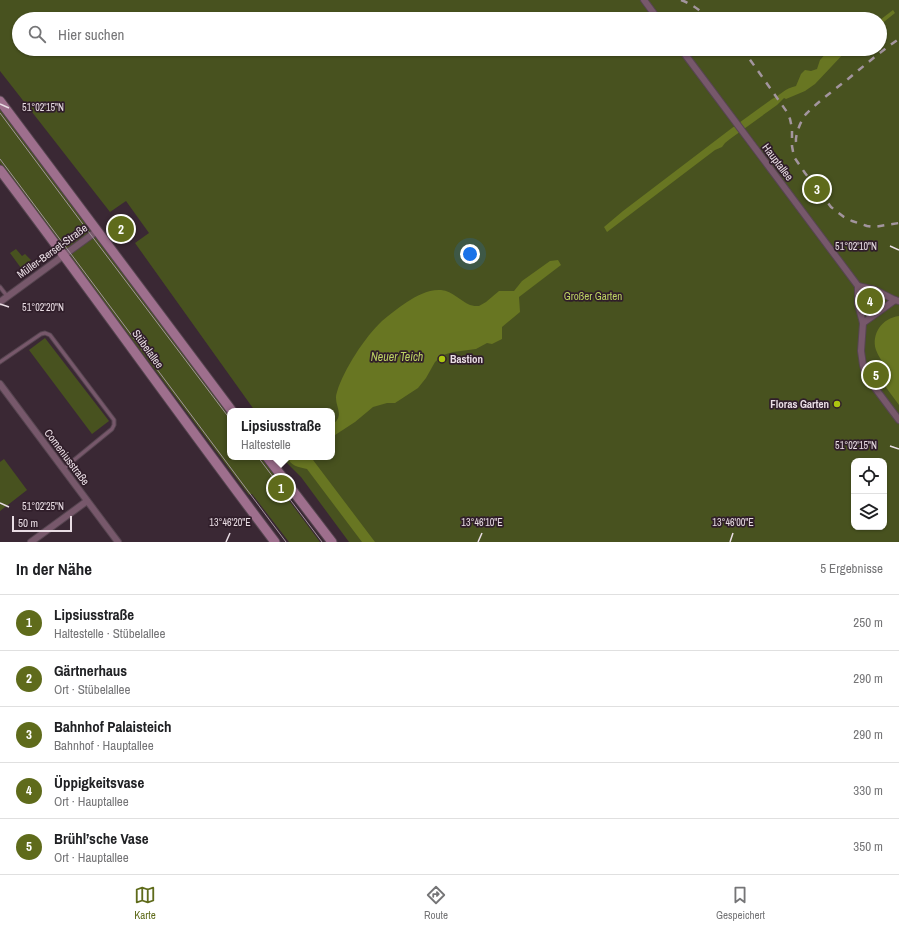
<!DOCTYPE html>
<html lang="de">
<meta charset="utf-8">
<style>
:root{--surface:#fff;--page:#f2f2f2;--text:#202124;--muted:#757577;--line:#e0e0e0;--accent:#5f6b1b}
body{margin:0;font-family:"Archivo Narrow",sans-serif;background:var(--page);color:var(--text)}
.controls{position:absolute;right:12px;bottom:12px;display:grid;overflow:hidden;border-radius:8px;box-shadow:0 1px 3px #0004}
.controls button{width:36px;height:36px;display:grid;place-items:center;padding:0;border:0;border-bottom:1px solid var(--line);background:var(--surface);color:var(--text);font:20px sans-serif}
.scale{position:absolute;left:12px;bottom:10px;width:60px;box-sizing:border-box;padding-left:4px;border:2px solid #e9dde4;border-top:0;font-size:11px;line-height:14px;white-space:nowrap;color:#e9dde4;-webkit-text-stroke:3px #301e2a;paint-order:stroke}
.you{position:absolute;left:470px;top:254px;width:14px;height:14px;margin:-10px;border:3px solid #fff;border-radius:50%;background:#1a73e8;box-shadow:0 0 0 6px #1a73e833}
.badge{display:grid;place-items:center;width:26px;height:26px;border-radius:50%;background:var(--accent);color:#fff;font-size:13px;font-weight:700}
.pin{position:absolute;translate:-50% -50%;border:2px solid #fff;box-shadow:0 1px 4px #0006}
.popup{position:absolute;left:227px;top:408px;width:108px;height:52px;box-sizing:border-box;display:grid;place-content:center;border-radius:8px;background:var(--surface);filter:drop-shadow(0 1px 3px #0005);font-size:13px;white-space:nowrap;color:var(--muted)}
.popup b{font-size:15px;color:var(--text)}
.popup::after{content:'';position:absolute;left:50%;top:100%;margin-left:-8px;border:8px solid transparent;border-top-color:var(--surface)}
.list{margin:0;padding:0;list-style:none}
h2{display:flex;justify-content:space-between;align-items:center;height:52px;margin:0;padding:0 16px;font-size:17px}
h2 small{font-size:13px;font-weight:400;color:var(--muted)}
.list li{display:grid;grid-template-columns:26px 1fr auto;gap:12px;align-items:center;box-sizing:border-box;height:56px;padding:0 16px;border-top:1px solid var(--line)}
.list b{display:block;font-size:15px;white-space:nowrap}
.list p{margin:0;font-size:13px;white-space:nowrap;color:var(--muted)}
.list em{font-size:13px;font-style:normal;color:var(--muted)}
.icon{flex:none;width:22px;height:22px;fill:none;stroke:currentColor;stroke-width:2;stroke-linecap:round;stroke-linejoin:round}
.map{position:relative;flex:none;width:899px;height:542px;overflow:hidden}
.search{position:absolute;background:var(--surface);box-shadow:0 1px 3px #0004;left:12px;right:12px;top:12px;height:44px;display:flex;align-items:center;gap:10px;box-sizing:border-box;padding:0 14px;border-radius:22px;color:var(--muted);font-size:15px}
.sheet{height:332px;background:var(--surface)}
nav{display:flex;justify-content:space-around;align-items:center;box-sizing:border-box;height:56px;border-top:1px solid var(--line);background:var(--surface);font-size:11px;color:var(--muted)}
nav a{display:grid;justify-items:center;gap:2px}
nav .on{color:var(--accent)}
.map>svg:first-child{display:block}
.green{fill:#48521f;fill-rule:evenodd}
.water{fill:#687622}
.lines{fill:none;stroke-linecap:round;stroke-linejoin:round}
.lane-casing{stroke:#564550;stroke-width:5}
.street-casing{stroke:#564550;stroke-width:8}
.secondary-casing{stroke:#564550;stroke-width:11}
.lane{stroke:#77586b;stroke-width:3}
.street{stroke:#77586b;stroke-width:6}
.secondary{stroke:#9e6f8d;stroke-width:9}
.tram{stroke:#a3959e;stroke-width:1}
.rail{stroke:#a3959e;stroke-width:2.5;stroke-dasharray:7 7;stroke-linecap:butt}
.ticks{fill:none;stroke:#e9dde4;stroke-width:1.5}
.poi-dot{fill:#acc610;stroke:#301e2a;stroke-width:1.5}
.labels{text-anchor:middle;dominant-baseline:central;stroke-width:3.5;stroke-linejoin:round;paint-order:stroke}
.street-label{font-size:11px;fill:#e9dde4;stroke:#301e2a}
.park-label{font-size:11px;fill:#bbd162;stroke:#301e2a}
.poi-label{font-size:11px;font-weight:bold;fill:#e9dde4;stroke:#301e2a;text-anchor:start}
.water-label{font-size:12px;font-style:italic;fill:#bcd163;stroke:#301e2a}
.ticks-label{font-size:10px;text-anchor:middle;fill:#e9dde4;stroke:#301e2a;stroke-width:3.5;stroke-linejoin:round;paint-order:stroke}
</style>
<div class="map">
<svg width="899" height="542" viewBox="0 0 899 542">
<rect width="100%" height="100%" fill="#3a2834"/>
<g class="green">
<path d="M0 0H899V542H349L301 477 286 462 284 457H332V411H255L135 243 149 233 126 201 110 212 0 71ZM19 19H880V49H19ZM854 461H884V527H854Z"/>
<path d="M0 109 230 416V457H261L275 476 273 478V479L320 542H289L252 494 249 495 0 163Z"/>
<path d="M16 249 22 256 25 254 31 260 21 268 10 253Z"/>
<path d="M45 338 109 421 92 434 29 350Z"/>
<path d="M4 459 27 490 0 511V462Z"/>
</g>
<g class="water">
<path d="M893 10 895 13 880 25V20Z"/>
<path d="M830 49H848L815 84 805 91 786 99 784 98 777 105 730 139 725 143 722 147 715 150 607 232 604 227 623 211 732 128 772 99C782 94 784 89 796 86L801 74 805 70 811 71 817 69 820 60Z"/>
<path d="M558 260 561 265 519 297 520 312 502 327V339L492 344 487 343 476 349 453 352 443 355 435 362 426 378 418 388 395 403H387L373 407 355 422 332 437V425C347 414 332 405 337 392 344 369 365 337 382 321 390 314 398 308 407 302 416 296 429 289 441 290 453 291 460 301 470 305 473 306 476 306 479 306L486 302 499 291H514L522 281 550 261Z"/>
<path d="M899 316V405L882 382 885 376 883 369 886 367C882 361 878 356 876 350 871 334 882 318 899 316Z"/>
<path d="M287 457H313V460L375 542H362L307 469C298 467 291 466 287 457Z"/>
</g>
<g class="lines">
<g class="lane-casing">
<g id="lane">
<path d="M0 287 7 296"/>
<path d="M0 362 41 334 45 333 50 335 114 420V425L112 429 63 469"/>
</g>
</g>
<g class="street-casing">
<g id="street">
<path d="M644 0 658 19"/>
<path d="M681 49 858 286 875 290 895 300 899 301"/>
<path d="M858 286V304L863 323 861 351 863 365 866 376 899 420"/>
<path d="M0 302 97 231"/>
<path d="M863 323 895 300"/>
<path d="M0 384 118 542"/>
<path d="M31 542 87 501"/>
</g>
</g>
<g class="secondary-casing">
<g id="secondary">
<path d="M0 101 232 411"/>
<path d="M0 170C93 293 182 419 275 542"/>
<path d="M267 457 332 542"/>
</g>
</g>
<use href="#lane" class="lane"/>
<use href="#street" class="street"/>
<use href="#secondary" class="secondary"/>
<g class="tram">
<path d="M0 113 91 235 230 419"/>
<path d="M0 159 286 542"/>
<path d="M258 457 322 542"/>
</g>
<g class="rail">
<path d="M681 0C692 4 701 11 710 19"/>
<path d="M741 49 746 54 787 112 790 119 792 128V146L794 157 805 173 831 207 844 217 852 221 867 226 874 227 899 223"/>
<path d="M796 142C795 135 801 120 806 114 819 101 834 90 848 79 865 65 881 51 899 39"/>
</g>
</g>
<path class="ticks" d="M0 104 9 108M890 246 899 250M0 304 9 307M890 446 899 449M0 503 9 507M226 542 230 533M478 542 482 533M730 542 733 533"/>
<g class="poi-dot">
<circle cx="442" cy="359" r="4"/>
<circle cx="837" cy="404" r="4"/>
</g>
<g class="labels">
<g class="street-label">
<text transform="translate(778 162) rotate(53)">Hauptallee</text>
<text transform="translate(52 251) rotate(-36)">Müller-Berset-Straße</text>
<text transform="translate(148 349) rotate(54)">Stübelallee</text>
<text transform="translate(67 457) rotate(53)">Comeniusstraße</text>
</g>
<g class="park-label">
<text x="593" y="296">Großer Garten</text>
</g>
<g class="poi-label">
<text x="450" y="359">Bastion</text>
<text x="829" y="404" text-anchor="end">Floras Garten</text>
</g>
<g class="water-label">
<text x="397" y="357">Neuer Teich</text>
</g>
</g>
<g class="ticks-label">
<text x="43" y="111">51°02'15"N</text>
<text x="856" y="250">51°02'10"N</text>
<text x="43" y="311">51°02'20"N</text>
<text x="856" y="449">51°02'15"N</text>
<text x="43" y="510">51°02'25"N</text>
<text x="230" y="526">13°46'20"E</text>
<text x="482" y="526">13°46'10"E</text>
<text x="733" y="526">13°46'00"E</text>
</g>
</svg>
<div class="controls">
<button><svg class="icon" aria-label="locate" viewBox="0 0 24 24"><circle cx="12" cy="12" r="6"/><path d="M12 2v4M12 18v4M2 12h4M18 12h4"/></svg></button>
<button><svg class="icon" aria-label="layers" viewBox="0 0 24 24"><path d="M12 4l9 5-9 5-9-5zM3 14l9 5 9-5"/></svg></button>
</div>
<div class="scale">50 m</div>
<div class="you"></div>
<div class="pin badge" style="left:281px;top:488px">1</div>
<div class="popup"><b>Lipsiusstraße</b>Haltestelle</div>
<div class="pin badge" style="left:121px;top:229px">2</div>
<div class="pin badge" style="left:817px;top:189px">3</div>
<div class="pin badge" style="left:870px;top:301px">4</div>
<div class="pin badge" style="left:876px;top:375px">5</div>
<div class="search"><svg class="icon" aria-label="search" viewBox="0 0 24 24"><circle cx="10" cy="10" r="6"/><path d="M15 15l6 6"/></svg>Hier suchen</div>
</div>
<section class="sheet">
<h2>In der Nähe<small>5 Ergebnisse</small></h2>
<ul class="list">
<li><span class="badge">1</span><div><b>Lipsiusstraße</b><p>Haltestelle · Stübelallee</p></div><em>250 m</em></li>
<li><span class="badge">2</span><div><b>Gärtnerhaus</b><p>Ort · Stübelallee</p></div><em>290 m</em></li>
<li><span class="badge">3</span><div><b>Bahnhof Palaisteich</b><p>Bahnhof · Hauptallee</p></div><em>290 m</em></li>
<li><span class="badge">4</span><div><b>Üppigkeitsvase</b><p>Ort · Hauptallee</p></div><em>330 m</em></li>
<li><span class="badge">5</span><div><b>Brühl’sche Vase</b><p>Ort · Hauptallee</p></div><em>350 m</em></li>
</ul>
</section>
<nav>
<a class="on"><svg class="icon" aria-label="map" viewBox="0 0 24 24"><path d="M3 6l6-2 6 2 6-2v14l-6 2-6-2-6 2zM9 4v14M15 6v14"/></svg>Karte</a>
<a><svg class="icon" aria-label="directions" viewBox="0 0 24 24"><path d="M12 3l9 9-9 9-9-9zM9 14v-3h6M13 9l2 2-2 2"/></svg>Route</a>
<a><svg class="icon" aria-label="saved" viewBox="0 0 24 24"><path d="M7 4h10v16l-5-4-5 4z"/></svg>Gespeichert</a>
</nav>
